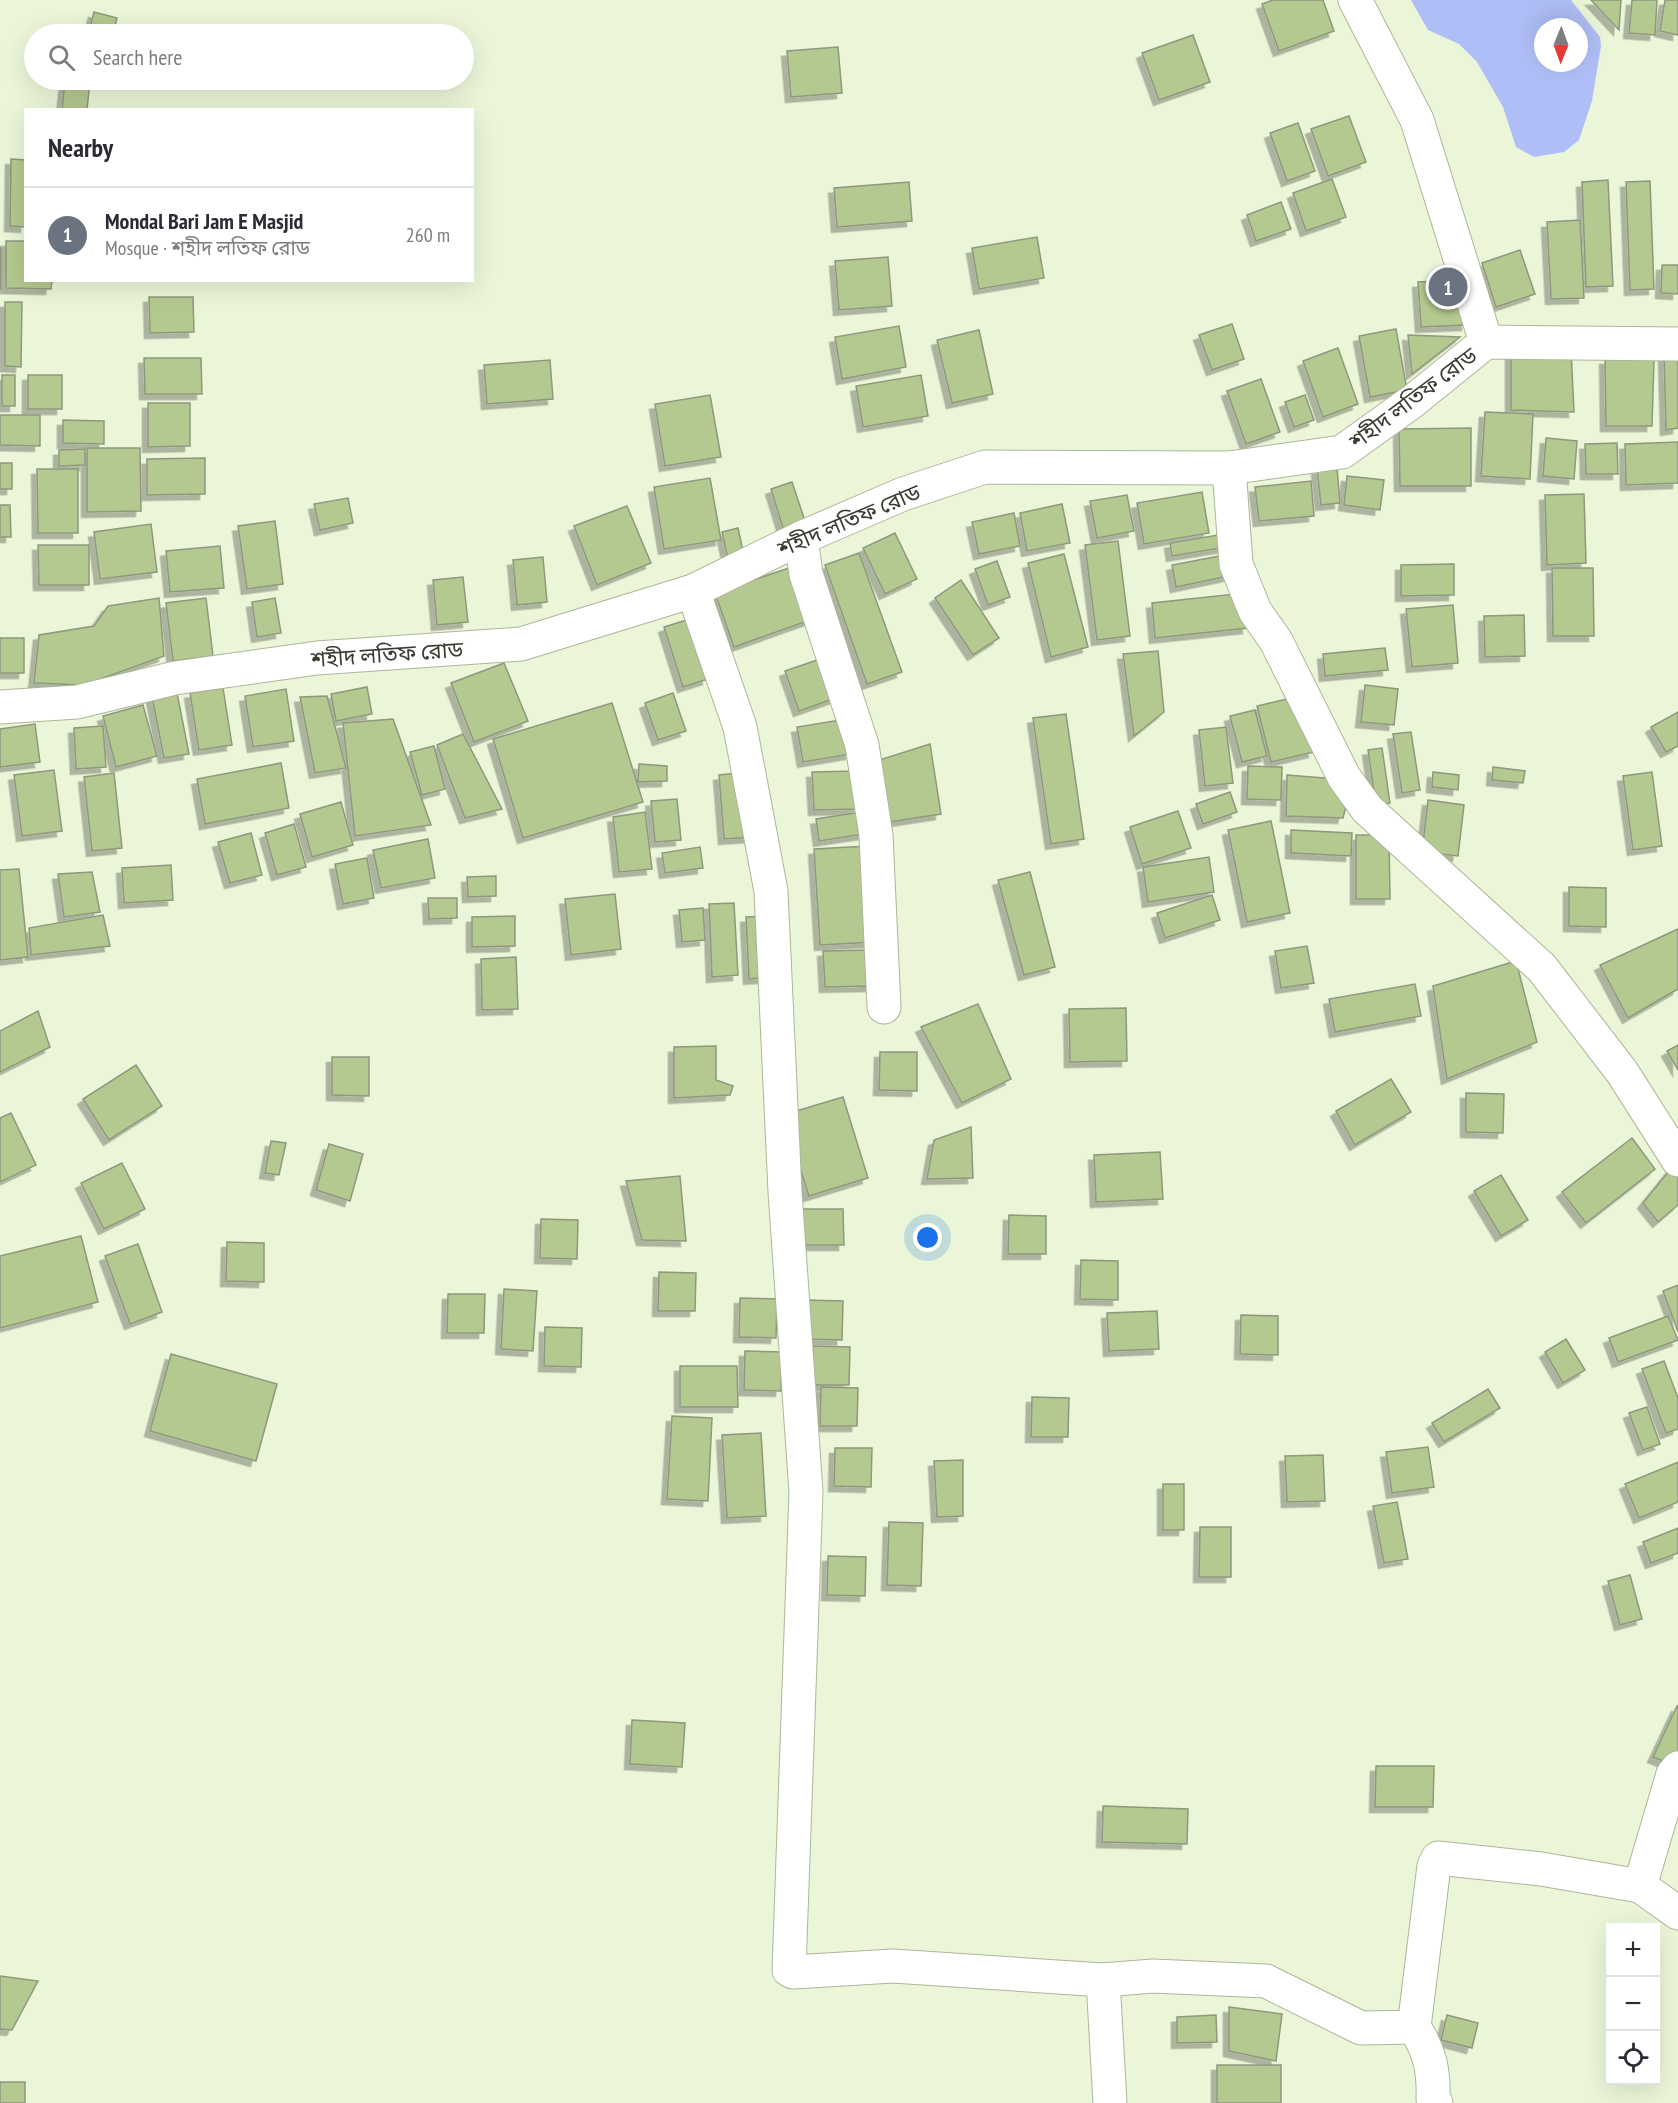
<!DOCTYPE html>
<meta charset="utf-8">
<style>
:root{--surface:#fff;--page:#f2f2f3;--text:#2b2b33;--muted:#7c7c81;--line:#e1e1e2;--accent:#0f766e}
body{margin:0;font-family:"PT Sans Narrow","Noto Sans Bengali",sans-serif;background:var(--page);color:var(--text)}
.controls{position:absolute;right:18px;bottom:18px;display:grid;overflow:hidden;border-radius:0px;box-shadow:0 6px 24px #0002}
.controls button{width:54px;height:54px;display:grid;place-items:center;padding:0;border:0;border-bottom:2px solid var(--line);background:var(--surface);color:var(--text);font:30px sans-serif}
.compass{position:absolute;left:1534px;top:18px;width:54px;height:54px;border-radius:50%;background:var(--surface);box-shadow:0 6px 24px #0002;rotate:181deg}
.you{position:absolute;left:928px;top:1238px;width:21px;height:21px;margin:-15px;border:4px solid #fff;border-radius:50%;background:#1a73e8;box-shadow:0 0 0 9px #1a73e833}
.badge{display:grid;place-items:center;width:39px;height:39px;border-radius:50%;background:var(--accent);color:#fff;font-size:20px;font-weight:700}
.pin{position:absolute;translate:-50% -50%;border:3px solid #fff;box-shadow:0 2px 6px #0006}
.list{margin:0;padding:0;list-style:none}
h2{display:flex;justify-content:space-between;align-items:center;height:78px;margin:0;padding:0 24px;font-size:26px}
h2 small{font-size:20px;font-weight:400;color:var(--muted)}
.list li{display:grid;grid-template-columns:39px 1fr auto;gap:18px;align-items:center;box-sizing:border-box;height:96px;padding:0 24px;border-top:2px solid var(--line)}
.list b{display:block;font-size:22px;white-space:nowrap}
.list p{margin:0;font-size:20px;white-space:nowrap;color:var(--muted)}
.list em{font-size:20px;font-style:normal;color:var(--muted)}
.icon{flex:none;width:33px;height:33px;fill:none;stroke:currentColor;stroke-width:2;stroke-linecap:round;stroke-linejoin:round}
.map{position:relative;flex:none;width:1678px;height:2103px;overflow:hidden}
.search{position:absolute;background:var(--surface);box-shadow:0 6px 24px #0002;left:24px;top:24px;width:450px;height:66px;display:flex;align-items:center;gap:15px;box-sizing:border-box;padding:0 21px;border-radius:33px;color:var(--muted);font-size:22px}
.panel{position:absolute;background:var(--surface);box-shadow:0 6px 24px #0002;left:24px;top:108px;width:450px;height:174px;border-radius:0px}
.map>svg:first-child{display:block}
.water{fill:#afbef6;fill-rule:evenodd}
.building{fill:#b4c98f;stroke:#8e987d;stroke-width:1.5;filter:url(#shadow)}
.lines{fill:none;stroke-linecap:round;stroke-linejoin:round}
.minor-casing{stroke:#acb69a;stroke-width:35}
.minor{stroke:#fff;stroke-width:33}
.labels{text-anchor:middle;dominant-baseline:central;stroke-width:4.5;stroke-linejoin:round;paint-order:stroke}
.street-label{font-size:22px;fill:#383c30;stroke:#fefefe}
</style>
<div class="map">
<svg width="1678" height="2103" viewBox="0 0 1678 2103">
<defs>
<filter id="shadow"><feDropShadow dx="-5.5" dy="5.5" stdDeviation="0" flood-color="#0004"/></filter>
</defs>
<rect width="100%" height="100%" fill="#ebf6d9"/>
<path class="water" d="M1411 0H1571L1600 37 1601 46 1592 101 1579 140 1564 152 1534 157 1516 147 1503 107 1477 62 1459 44 1428 30ZM1543 27H1579V63H1543Z"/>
<g class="building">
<path d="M1273 0H1323L1334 31 1279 51 1262 4Z"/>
<path d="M1621 0 1619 30 1591 0Z"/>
<path d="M1632 0H1657L1655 35 1629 33Z"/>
<path d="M1665 0H1678V35L1660 31Z"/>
<path d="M94 12 117 18 113 34H88Z"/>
<path d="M1193 35 1210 82 1159 100 1142 53Z"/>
<path d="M838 47 842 93 791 97 787 51Z"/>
<path d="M65 80H90L87 110H62Z"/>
<path d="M1349 116 1366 162 1328 176 1311 129Z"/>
<path d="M1298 123 1315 171 1287 181 1270 133Z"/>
<path d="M11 159 26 160V227L10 226Z"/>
<path d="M1332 179 1346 217 1306 231 1293 193Z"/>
<path d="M1608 180 1613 286 1586 287 1582 182Z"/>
<path d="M1650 181 1654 289 1630 290 1626 182Z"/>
<path d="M909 182 912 221 837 227 834 188Z"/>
<path d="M1281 202 1291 229 1256 241 1247 215Z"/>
<path d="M1580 220 1584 298 1551 299 1547 222Z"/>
<path d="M1037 237 1044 278 979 289 972 248Z"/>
<path d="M6 241H26V280H52L51 289 6 288Z"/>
<rect x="0" y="248" width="1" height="41"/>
<path d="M1520 250 1535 294 1496 307 1482 263Z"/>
<path d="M888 257 892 306 839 310 835 261Z"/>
<path d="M1662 265H1678V294L1661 293Z"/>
<path d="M1465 280 1467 325 1421 327 1418 282Z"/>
<path d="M149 297H193L194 332 150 333Z"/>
<path d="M5 302H22L21 367 5 366Z"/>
<path d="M1232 324 1244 359 1212 370 1199 335Z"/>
<path d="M899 326 906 367 842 379 835 337Z"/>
<path d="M1396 329 1407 390 1370 397 1359 336Z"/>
<path d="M979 330 993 394 952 403 937 340Z"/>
<path d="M1408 335 1460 337 1412 374Z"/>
<path d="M1338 348 1358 404 1323 417 1303 361Z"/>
<path d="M1511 348 1571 349 1574 412 1511 410Z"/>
<path d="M1664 354 1678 355V428L1666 430Z"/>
<path d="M144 358H201L202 394H145Z"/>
<path d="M1605 359 1654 360 1652 426H1606Z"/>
<path d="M550 360 553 399 487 404 484 365Z"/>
<rect x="2" y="375" width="13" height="31"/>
<rect x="28" y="375" width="34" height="34"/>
<path d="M921 375 928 416 863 427 856 386Z"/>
<path d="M1261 379 1280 432 1246 444 1227 391Z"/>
<path d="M710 395 721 457 665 466 655 404Z"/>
<path d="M1305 395 1314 420 1294 427 1285 402Z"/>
<path d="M148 403H190V446L148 447Z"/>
<path d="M1485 412 1533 414 1530 479 1481 476Z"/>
<path d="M0 415H40V446L0 445Z"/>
<path d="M63 420 104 421V444L63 443Z"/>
<path d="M1471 428V486H1400L1399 429Z"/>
<path d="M1546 438 1577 441 1574 479 1543 476Z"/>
<path d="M1678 442V483L1626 485 1625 444Z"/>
<path d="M1617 443 1618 474H1586L1585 444Z"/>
<path d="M87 448H140L141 511 87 512Z"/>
<path d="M85 449V465L59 466V450Z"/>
<path d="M205 458V494L147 495V459Z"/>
<rect x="0" y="463" width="12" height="26"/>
<path d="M1337 467 1340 503 1321 505 1317 469Z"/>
<path d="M37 469H78V533H38Z"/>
<path d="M1347 476 1384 480 1380 510 1344 505Z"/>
<path d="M710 478 721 540 664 549 654 487Z"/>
<path d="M1311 481 1314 516 1259 521 1255 487Z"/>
<path d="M792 482 805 521 783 528 771 489Z"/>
<path d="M1202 492 1209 533 1144 544 1137 503Z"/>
<path d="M1584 494 1586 563 1547 565 1545 495Z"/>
<path d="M1127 495 1134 531 1097 538 1090 501Z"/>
<path d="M348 498 353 523 320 530 314 504Z"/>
<path d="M1062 504 1070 543 1027 551 1020 513Z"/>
<path d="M0 505H10L11 537H0Z"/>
<path d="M627 506 651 563 597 585 574 526Z"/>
<path d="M1014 513 1020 546 979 554 972 522Z"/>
<path d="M275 521 283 584 247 589 238 526Z"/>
<path d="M151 524 157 572 100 579 94 532Z"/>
<path d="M738 528 744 556 728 559 722 532Z"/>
<path d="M895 533 917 579 885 594 863 548Z"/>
<path d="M1224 534 1227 547 1172 556 1170 543Z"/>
<path d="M1118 541 1130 636 1097 640 1085 545Z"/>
<path d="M38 545H89V585H39Z"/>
<path d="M220 546 224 588 170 592 166 551Z"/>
<path d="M859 553 902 672 867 684 825 565Z"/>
<path d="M1064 554 1088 647 1051 657 1028 563Z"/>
<path d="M1225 555 1229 576 1176 587 1172 565Z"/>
<path d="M543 557 547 602 517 605 513 560Z"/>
<path d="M997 561 1010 597 988 605 975 569Z"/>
<path d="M1454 564V595L1401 596V565Z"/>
<path d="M792 567 810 620 734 647 715 593Z"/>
<path d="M1552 568H1593L1594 636H1553Z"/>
<path d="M463 577 468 622 437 625 433 580Z"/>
<path d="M961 580 999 638 973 655 935 598Z"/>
<path d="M1245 593 1248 628 1155 638 1152 603Z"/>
<path d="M159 598 164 656 84 685 34 683 39 635 94 626 108 606Z"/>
<path d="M206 598 213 656 173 661 166 603Z"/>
<path d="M275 598 281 633 257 637 252 602Z"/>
<path d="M1453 605 1458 663 1412 667 1406 609Z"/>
<path d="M1524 615 1525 656 1485 657 1484 616Z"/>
<path d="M690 619 708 679 683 687 664 627Z"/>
<rect x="0" y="638" width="24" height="35"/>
<path d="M1385 648 1388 670 1325 676 1323 654Z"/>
<path d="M1158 651 1164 712 1134 736 1123 654Z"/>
<path d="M823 658 836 698 799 711 785 671Z"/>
<path d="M504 663 528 721 474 742 451 683Z"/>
<path d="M1365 685 1398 689 1394 725 1361 722Z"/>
<path d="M367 687 372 714 336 721 331 694Z"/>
<path d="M223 688 232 745 199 750 190 693Z"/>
<path d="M286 689 294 741 253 747 245 696Z"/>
<path d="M177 693 189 754 164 758 152 697Z"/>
<path d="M673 693 686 731 658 740 645 703Z"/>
<path d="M327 696 346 768 315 773 300 697Z"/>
<path d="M1300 696 1314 752 1271 762 1257 706Z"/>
<path d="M612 703 643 802 523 838 493 739Z"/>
<path d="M143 705 157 756 116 767 103 716Z"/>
<path d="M1255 710 1267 756 1242 762 1230 716Z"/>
<path d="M1678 712V746L1666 752 1651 727Z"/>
<path d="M1066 714 1084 839 1051 844 1033 718Z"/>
<path d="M393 719 431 825 355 836 343 723Z"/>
<path d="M846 719 851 754 803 762 797 727Z"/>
<path d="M35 724 40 762 0 767V729Z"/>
<path d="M103 726 106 767 76 769 74 728Z"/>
<path d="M1226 727 1233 783 1205 786 1199 730Z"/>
<path d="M1411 732 1420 790 1402 793 1393 734Z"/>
<path d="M463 734 502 809 465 818 437 745Z"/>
<path d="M930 744 941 814 877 824 867 764Z"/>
<path d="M434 746 445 789 422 795 410 752Z"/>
<path d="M1382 748 1390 803 1376 805 1368 750Z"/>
<path d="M281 763 289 808 205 824 197 779Z"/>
<path d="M639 764 667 766V781L638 782Z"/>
<path d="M1248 766 1282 767 1281 800 1247 799Z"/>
<path d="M1493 767 1525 771 1523 783 1492 780Z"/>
<path d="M54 770 62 831 22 836 14 775Z"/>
<path d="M858 771 859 809 814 810 812 772Z"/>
<path d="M747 772 753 837 724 839 719 775Z"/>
<path d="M1433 772 1459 775 1458 790 1432 787Z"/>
<path d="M1652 772 1662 846 1633 850 1623 776Z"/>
<path d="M114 773 122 848 92 851 84 777Z"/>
<path d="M1287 775 1337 779 1347 802 1343 818 1286 816Z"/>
<path d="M1230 792 1237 812 1203 824 1196 804Z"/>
<path d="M677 799 681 840 655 842 651 801Z"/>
<path d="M1428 800 1464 805 1458 856 1422 852Z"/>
<path d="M341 802 353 845 312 857 300 814Z"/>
<path d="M1178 811 1191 848 1142 864 1130 827Z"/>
<path d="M645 812 652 869 619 872 613 817Z"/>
<path d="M861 812 864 834 819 841 816 819Z"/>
<path d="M1271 821 1290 913 1247 922 1228 830Z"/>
<path d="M294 824 306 867 277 875 265 833Z"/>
<path d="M1291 830 1352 833 1351 856 1291 853Z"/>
<path d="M251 833 262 875 230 883 218 842Z"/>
<path d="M1356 835H1389L1390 899H1356Z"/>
<path d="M428 839 435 878 381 888 373 850Z"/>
<path d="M868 846 874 942 820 945 814 849Z"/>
<path d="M700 847 703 868 665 873 662 853Z"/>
<path d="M1209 857 1214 892 1148 902 1143 867Z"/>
<path d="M367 858 374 898 343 904 335 864Z"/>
<path d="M171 865 173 900 124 903 122 868Z"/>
<path d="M19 869 28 957 0 960V870Z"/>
<path d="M92 872 100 912 64 917 58 874Z"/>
<path d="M1030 872 1055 967 1024 975 998 880Z"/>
<path d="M496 876V896L468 897 467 877Z"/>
<path d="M1569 887 1606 888V927L1569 926Z"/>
<path d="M615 894 621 949 571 955 565 899Z"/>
<path d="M1212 895 1220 920 1165 938 1157 913Z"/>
<path d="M428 898H457V918L429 919Z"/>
<path d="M734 903 738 975 712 977 709 904Z"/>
<path d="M703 908 705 940 682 942 679 910Z"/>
<path d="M103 915 110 946 31 955 29 928Z"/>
<path d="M515 916V946L472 947V917Z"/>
<path d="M771 916 775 977 749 979 746 917Z"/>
<path d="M1678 929V989L1628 1018 1600 965Z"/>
<path d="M1307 946 1314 983 1281 988 1275 951Z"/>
<path d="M871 950 872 986 825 987 823 951Z"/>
<path d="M516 957 518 1009 482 1010 481 959Z"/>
<path d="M1516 961 1537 1042 1447 1079 1433 986Z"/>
<path d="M1415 984 1421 1016 1335 1032 1329 999Z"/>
<path d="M978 1004 1011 1079 962 1103 921 1027Z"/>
<path d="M1126 1008 1127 1061 1070 1062 1069 1009Z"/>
<path d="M38 1011 50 1047 0 1072V1031Z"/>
<path d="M1678 1045V1070L1667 1051Z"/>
<path d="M716 1046V1080L733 1086 730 1095 674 1098V1047Z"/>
<path d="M880 1052H917V1091L879 1090Z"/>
<path d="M332 1057H369V1096L332 1095Z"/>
<path d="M136 1065 162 1106 109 1140 83 1099Z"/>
<path d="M1391 1079 1411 1112 1355 1145 1336 1111Z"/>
<path d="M1466 1093 1504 1094 1503 1133 1466 1132Z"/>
<path d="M843 1097 868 1178 809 1196 783 1115Z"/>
<path d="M11 1113 36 1165 0 1182V1118Z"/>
<path d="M971 1127 973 1178 927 1179 934 1140Z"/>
<path d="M1632 1138 1655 1169 1586 1223 1562 1192Z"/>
<path d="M271 1141 286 1143 279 1175 265 1173Z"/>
<path d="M329 1144 363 1154 350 1201 316 1190Z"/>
<path d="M1160 1152 1163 1199 1096 1202 1094 1155Z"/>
<path d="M122 1163 145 1209 104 1229 81 1183Z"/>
<path d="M1673 1166 1678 1177V1205L1658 1222 1643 1203Z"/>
<path d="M1501 1175 1528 1220 1501 1236 1474 1191Z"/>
<path d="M680 1176 686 1241 642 1240 626 1181Z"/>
<path d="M799 1209H843L844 1245H799Z"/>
<path d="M1009 1215 1046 1216V1254H1008Z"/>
<path d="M541 1219 578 1220 577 1259 540 1258Z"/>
<path d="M81 1236 98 1302 0 1328V1256Z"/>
<path d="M227 1242 264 1243V1282L226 1281Z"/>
<path d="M138 1244 162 1312 130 1324 105 1256Z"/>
<path d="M1081 1260 1118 1261V1300L1080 1299Z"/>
<path d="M659 1272 696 1273 695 1311H658Z"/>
<path d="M1678 1285V1332L1663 1291Z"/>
<path d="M504 1289 537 1291 533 1351 501 1349Z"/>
<path d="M448 1294H485L484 1333H447Z"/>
<path d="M740 1298 777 1299 776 1338 739 1337Z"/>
<path d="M806 1300 843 1301 842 1340 805 1339Z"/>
<path d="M1157 1311 1159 1349 1109 1351 1107 1313Z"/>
<path d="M1241 1315 1278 1316V1355L1240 1354Z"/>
<path d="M1668 1316 1678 1340 1618 1362 1609 1338Z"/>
<path d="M545 1327 582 1328 581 1367 544 1366Z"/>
<path d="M1566 1339 1585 1370 1563 1383 1545 1352Z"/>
<path d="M813 1346 850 1347 849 1385H812Z"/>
<path d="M745 1351 782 1352 781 1391 744 1390Z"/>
<path d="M171 1354 277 1384 256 1461 150 1431Z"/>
<path d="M1664 1361 1678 1398V1429L1666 1433 1642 1369Z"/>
<path d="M680 1366H737L738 1407H680Z"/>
<path d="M821 1387 858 1388 857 1426H820Z"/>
<path d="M1488 1389 1500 1408 1444 1442 1432 1423Z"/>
<path d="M1032 1397 1069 1398 1068 1437H1031Z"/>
<path d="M1647 1407 1660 1444 1643 1450 1629 1413Z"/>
<path d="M672 1416 712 1418 708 1501 667 1499Z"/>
<path d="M761 1433 766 1516 727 1518 722 1435Z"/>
<path d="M1428 1447 1434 1487 1392 1493 1386 1452Z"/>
<path d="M835 1448H872L871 1487 834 1486Z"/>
<path d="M1323 1455 1325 1501 1287 1502 1285 1456Z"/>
<path d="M963 1460V1516L937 1517 934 1461Z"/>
<path d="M1678 1462V1502L1639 1518 1625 1484Z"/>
<rect x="1163" y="1484" width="21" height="46"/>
<path d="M1397 1502 1408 1559 1384 1563 1373 1506Z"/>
<path d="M889 1522 923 1523 921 1586 887 1585Z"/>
<path d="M1200 1527H1231V1577H1199Z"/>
<path d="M1678 1528V1553L1651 1563 1643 1542Z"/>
<path d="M828 1556 866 1557 865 1596 827 1595Z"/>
<path d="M1630 1575 1642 1619 1620 1625 1608 1581Z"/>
<path d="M1677 1706H1678V1767L1653 1757Z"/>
<path d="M632 1720 685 1723 682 1767 630 1764Z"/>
<path d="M1376 1766H1434L1433 1807H1375Z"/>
<path d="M1103 1806 1188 1809 1187 1844 1102 1842Z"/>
<path d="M0 1976 38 1981 12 2030 0 2029Z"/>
<path d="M1229 2007 1282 2014 1276 2061 1229 2051Z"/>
<path d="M1216 2015 1217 2042 1177 2043V2017Z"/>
<path d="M1447 2015 1478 2023 1472 2048 1441 2040Z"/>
<rect x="1217" y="2065" width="64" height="38"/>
<rect x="0" y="2082" width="25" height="21"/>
</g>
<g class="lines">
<g class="minor-casing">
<g id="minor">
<path d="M1355 0 1417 120 1486 342"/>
<path d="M1229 468 1236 564 1255 611 1276 641 1344 777 1367 809 1542 968 1622 1072 1678 1160"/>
<path d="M801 538 806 574 862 745 876 835 884 1007"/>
<path d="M693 591 740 727 771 891 785 1192 806 1492 789 1970 793 1972 893 1966 1103 1980 1153 1976 1266 1981 1361 2028 1414 2027 1434 1866 1438 1858 1541 1869 1640 1886 1673 1774 1678 1768"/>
<path d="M0 707 77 702 175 678 317 658 521 644 693 591 801 538 903 494 985 467 1229 468 1342 452 1413 401 1486 342 1678 344"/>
<path d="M1640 1886 1678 1913"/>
<path d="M1103 1980 1110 2103"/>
<path d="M1414 2027C1430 2051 1434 2071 1433 2099L1436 2103"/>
</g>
</g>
<use href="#minor" class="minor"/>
</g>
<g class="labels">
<g class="street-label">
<text transform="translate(1413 398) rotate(-37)">শহীদ লতিফ রোড</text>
<text transform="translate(849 520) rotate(-23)">শহীদ লতিফ রোড</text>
<text transform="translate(387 654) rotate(-4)">শহীদ লতিফ রোড</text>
</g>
</g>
</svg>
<div class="controls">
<button>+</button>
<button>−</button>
<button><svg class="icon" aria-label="locate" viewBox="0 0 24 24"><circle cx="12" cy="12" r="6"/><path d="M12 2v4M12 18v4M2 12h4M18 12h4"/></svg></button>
</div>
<svg class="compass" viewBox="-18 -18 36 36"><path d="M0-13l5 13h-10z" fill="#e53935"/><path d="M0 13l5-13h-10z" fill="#7c7c81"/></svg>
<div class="you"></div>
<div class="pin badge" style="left:1448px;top:287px;background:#6b7280">1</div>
<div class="search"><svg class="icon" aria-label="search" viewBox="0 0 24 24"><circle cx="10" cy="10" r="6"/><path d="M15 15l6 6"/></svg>Search here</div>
<section class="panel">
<h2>Nearby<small></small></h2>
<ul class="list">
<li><span class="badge" style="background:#6b7280">1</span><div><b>Mondal Bari Jam E Masjid</b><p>Mosque · শহীদ লতিফ রোড</p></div><em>260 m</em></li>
</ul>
</section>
</div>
